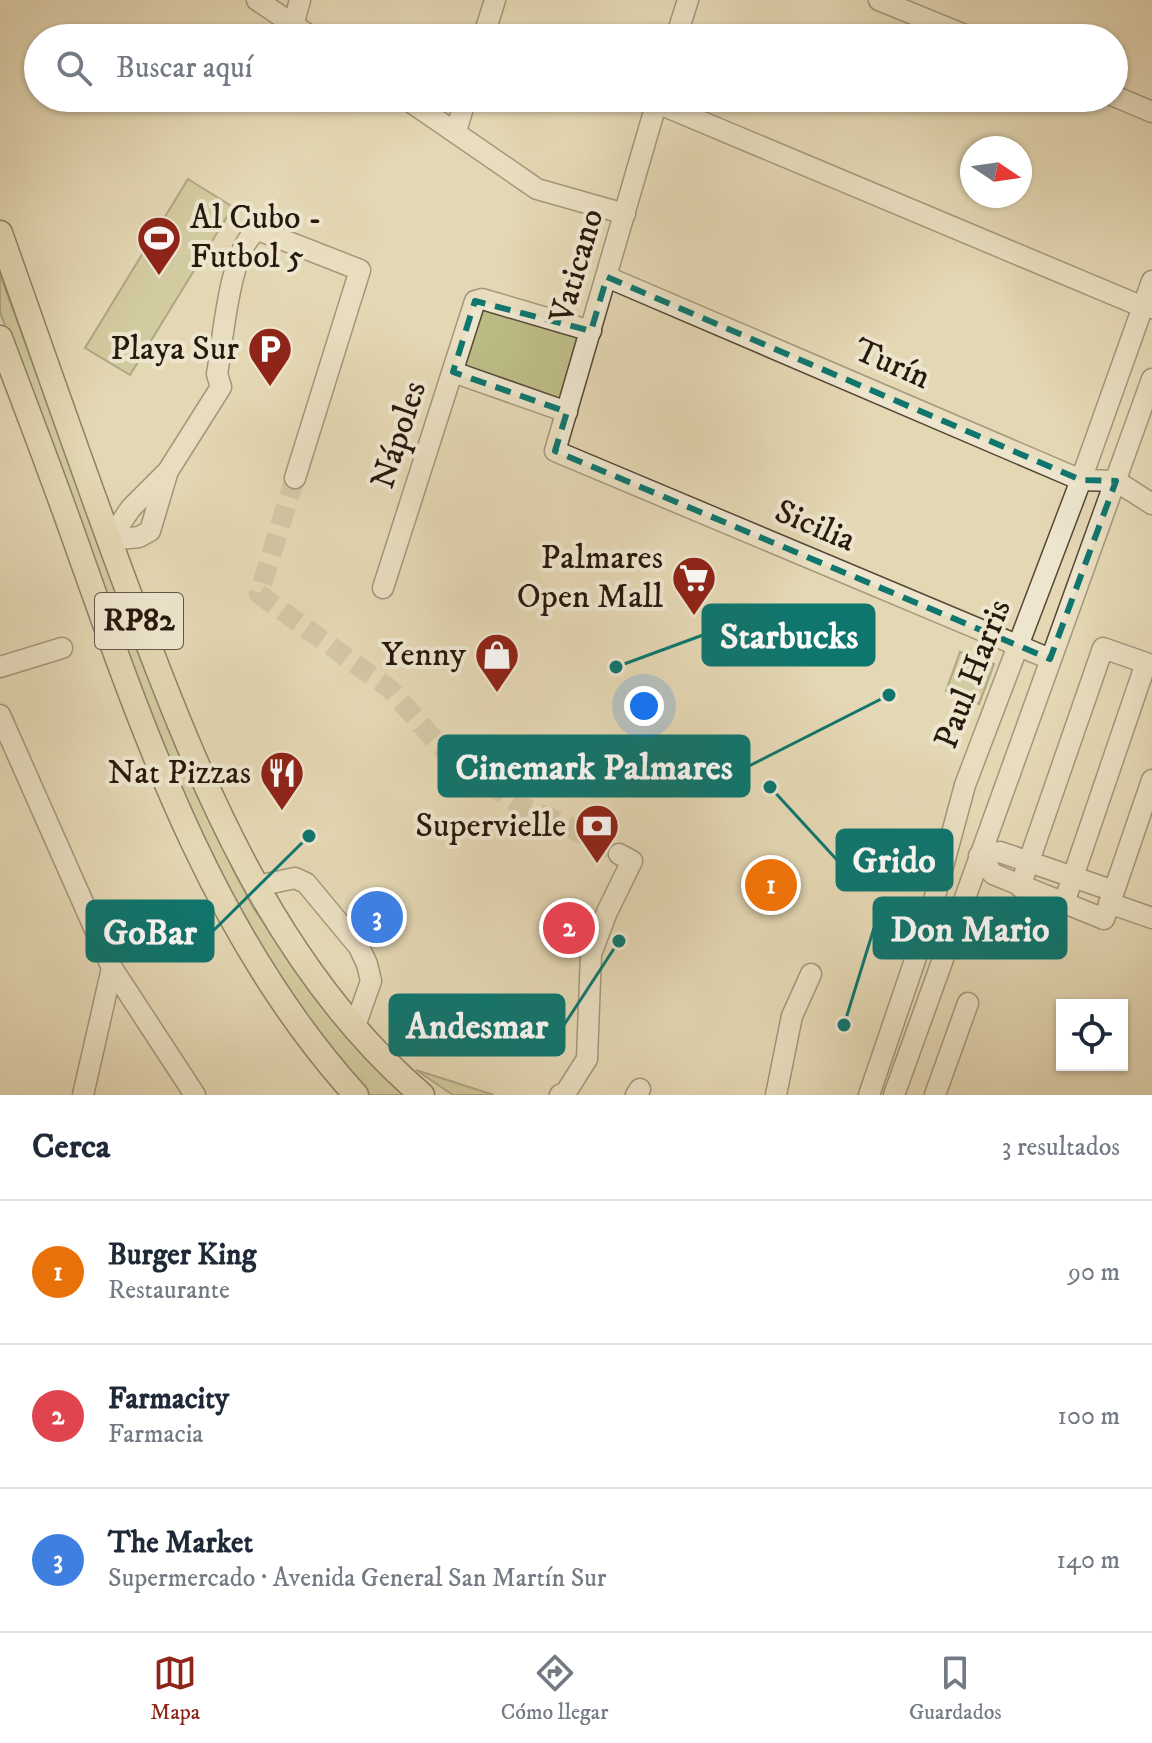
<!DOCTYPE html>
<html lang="es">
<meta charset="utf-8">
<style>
:root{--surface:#fff;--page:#f6f6f7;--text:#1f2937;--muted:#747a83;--line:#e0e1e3;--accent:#8f2418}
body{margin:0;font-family:"IM FELL DW Pica",serif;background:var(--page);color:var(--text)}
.controls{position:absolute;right:24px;bottom:24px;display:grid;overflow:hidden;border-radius:0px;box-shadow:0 2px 6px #0004}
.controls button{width:72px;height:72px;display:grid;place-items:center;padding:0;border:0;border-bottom:2px solid var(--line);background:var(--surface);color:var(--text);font:40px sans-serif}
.compass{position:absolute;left:960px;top:136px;width:72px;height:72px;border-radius:50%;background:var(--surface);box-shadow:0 2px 6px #0004;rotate:103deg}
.you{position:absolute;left:644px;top:706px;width:28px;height:28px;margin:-20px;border:6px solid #fff;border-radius:50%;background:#1a73e8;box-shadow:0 0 0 12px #1a73e833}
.badge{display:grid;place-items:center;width:52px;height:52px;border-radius:50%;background:var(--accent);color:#fff;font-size:26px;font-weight:700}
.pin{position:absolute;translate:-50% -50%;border:4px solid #fff;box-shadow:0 2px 8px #0006}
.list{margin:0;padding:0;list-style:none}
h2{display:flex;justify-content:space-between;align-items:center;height:104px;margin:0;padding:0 32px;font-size:34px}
h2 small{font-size:26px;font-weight:400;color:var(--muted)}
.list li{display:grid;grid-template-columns:52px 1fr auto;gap:24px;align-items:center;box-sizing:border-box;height:144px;padding:0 32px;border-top:2px solid var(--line)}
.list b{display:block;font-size:30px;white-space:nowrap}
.list p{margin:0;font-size:26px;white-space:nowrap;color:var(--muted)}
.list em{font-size:26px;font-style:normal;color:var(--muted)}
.icon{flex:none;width:44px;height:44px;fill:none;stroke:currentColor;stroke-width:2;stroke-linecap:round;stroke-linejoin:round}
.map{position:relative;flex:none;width:1152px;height:1095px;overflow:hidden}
.search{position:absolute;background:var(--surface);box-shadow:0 2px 6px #0004;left:24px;right:24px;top:24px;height:88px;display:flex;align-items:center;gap:20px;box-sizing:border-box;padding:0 28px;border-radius:44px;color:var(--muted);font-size:30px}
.sheet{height:536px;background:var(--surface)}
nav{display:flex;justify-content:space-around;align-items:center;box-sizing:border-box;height:112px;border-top:2px solid var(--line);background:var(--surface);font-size:22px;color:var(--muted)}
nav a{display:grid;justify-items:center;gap:4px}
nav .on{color:var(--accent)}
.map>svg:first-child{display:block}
.green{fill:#bcbc87;stroke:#726a4a;stroke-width:2}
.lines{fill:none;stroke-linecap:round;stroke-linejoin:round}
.minor-tunnel{stroke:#beb192;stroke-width:20;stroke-dasharray:20 10;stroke-linecap:butt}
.minor-casing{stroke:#574836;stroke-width:23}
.major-casing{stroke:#28190d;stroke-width:27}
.minor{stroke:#ede5ce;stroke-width:20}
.major{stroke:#e4d7b3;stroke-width:24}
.marked{fill:none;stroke:#0f766e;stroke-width:6;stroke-dasharray:16 10;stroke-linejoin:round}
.labels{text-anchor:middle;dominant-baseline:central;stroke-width:8;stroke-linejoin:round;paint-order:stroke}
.shield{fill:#ede5ce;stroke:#635647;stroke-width:2}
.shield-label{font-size:32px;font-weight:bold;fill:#28190d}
.poi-label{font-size:34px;fill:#28190d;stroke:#ede5ce;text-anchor:end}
.street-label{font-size:34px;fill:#28190d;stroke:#ede5ce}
.leader{fill:none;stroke:#0f766e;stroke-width:3}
.callout-dot{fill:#0f766e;stroke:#ede5ce;stroke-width:3}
.callout{fill:#0f766e;stroke:#0f766e;stroke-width:3}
.callout-label{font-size:36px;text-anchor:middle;font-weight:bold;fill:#fff}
</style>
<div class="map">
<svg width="1152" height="1095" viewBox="0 0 1152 1095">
<rect width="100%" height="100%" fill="#e4d7b3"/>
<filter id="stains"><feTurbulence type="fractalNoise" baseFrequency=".0025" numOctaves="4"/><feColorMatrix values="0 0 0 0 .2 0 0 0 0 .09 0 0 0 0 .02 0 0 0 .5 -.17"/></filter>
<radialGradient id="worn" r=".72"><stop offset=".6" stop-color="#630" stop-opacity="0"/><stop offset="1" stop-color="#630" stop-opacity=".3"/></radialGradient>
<g class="green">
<path d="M188 179 233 207 130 375 85 348Z"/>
<path d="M0 274 155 695 233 869 254 909 293 965 410 1095H366C311 1028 261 955 221 878 186 810 159 736 131 665 86 548 43 430 0 312Z"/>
<path d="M475 301 591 331 567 412 453 372Z"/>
<path d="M960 652 994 664 979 704 946 691Z"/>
<path d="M416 1070 494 1095H453Z"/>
</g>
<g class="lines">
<path class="minor-tunnel" d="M295 478 259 594 390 689 449 756 519 805 560 822 619 854"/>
<g class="minor-casing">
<g id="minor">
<path d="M257 0 313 38"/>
<path d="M879 0 972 38"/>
<path d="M293 25 300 0"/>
<path d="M483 38 495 0"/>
<path d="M676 38 688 0"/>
<path d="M1114 96 1152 112"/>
<path d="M405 98 537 189 625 214"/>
<path d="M658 98 555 451 1050 659"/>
<path d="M657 103 1143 307 1152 308"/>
<path d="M456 131 466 98"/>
<path d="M607 277 1081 480 1116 481 1152 504"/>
<path d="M453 372 567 412"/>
<path d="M109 540 131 508 168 471 221 387 217 374C223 342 229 247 258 230L360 270 295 478"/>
<path d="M109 540 139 537 150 531 167 474"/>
<path d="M383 588 475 301 482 299 591 331"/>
<path d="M0 667 62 648"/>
<path d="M0 715 112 968 195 1095"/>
<path d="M1000 852 1114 891 1104 919 993 874 979 856Z"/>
<path d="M257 886 295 878 306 883 359 947 367 964 371 981 354 1029"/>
<path d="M1020 887 1103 648 1146 663 1064 903"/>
<path d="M1114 891 1152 780"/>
<path d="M1109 903 1152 918"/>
<path d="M83 1095 112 968"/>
<path d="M560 1095 566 1092 587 1059 591 954 607 912 632 861 619 854"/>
<path d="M636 1095 640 1089"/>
<path d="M776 1095 792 1016 811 974"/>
<path d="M869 1095 928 922 965 785 1081 480 1152 281"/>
<path d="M894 1095 1152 379"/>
<path d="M935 1095 968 1003"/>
</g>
</g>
<g class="major-casing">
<g id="major">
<path d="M0 233C44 357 87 482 133 604 200 782 274 968 422 1095"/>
<path d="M0 338C27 410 55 482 80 554 148 745 217 942 356 1095"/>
</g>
</g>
<use href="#minor" class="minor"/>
<use href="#major" class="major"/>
</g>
<path d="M0 0H1152V1095H0ZM607 277 1081 480 1116 481 1050 659 555 451 567 412 453 372 475 301 591 331Z" fill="#e4d7b3" fill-opacity=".55" fill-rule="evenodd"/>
<path class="marked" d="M607 277 1081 480 1116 481 1050 659 555 451 567 412 453 372 475 301 591 331Z"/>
<defs>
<g id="stadium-pin" transform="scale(2.3)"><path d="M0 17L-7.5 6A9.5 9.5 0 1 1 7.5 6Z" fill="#8f2418" stroke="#ede5ce"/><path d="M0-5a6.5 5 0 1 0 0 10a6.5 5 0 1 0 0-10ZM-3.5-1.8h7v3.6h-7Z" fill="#fff"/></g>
<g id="parking-pin" transform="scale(2.3)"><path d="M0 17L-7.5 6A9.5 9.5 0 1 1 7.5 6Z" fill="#8f2418" stroke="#ede5ce"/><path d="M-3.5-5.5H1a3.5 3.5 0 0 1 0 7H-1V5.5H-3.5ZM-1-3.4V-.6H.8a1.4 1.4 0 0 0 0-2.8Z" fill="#fff"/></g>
<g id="supermarket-pin" transform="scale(2.3)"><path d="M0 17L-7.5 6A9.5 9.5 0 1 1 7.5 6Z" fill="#8f2418" stroke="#ede5ce"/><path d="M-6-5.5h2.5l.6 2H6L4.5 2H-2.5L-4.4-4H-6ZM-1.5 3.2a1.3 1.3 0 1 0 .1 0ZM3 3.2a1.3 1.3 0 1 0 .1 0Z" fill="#fff"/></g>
<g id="shop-pin" transform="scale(2.3)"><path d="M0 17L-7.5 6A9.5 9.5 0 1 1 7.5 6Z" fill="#8f2418" stroke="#ede5ce"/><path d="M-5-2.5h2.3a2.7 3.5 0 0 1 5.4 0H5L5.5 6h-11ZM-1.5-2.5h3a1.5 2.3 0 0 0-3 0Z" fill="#fff"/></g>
<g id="restaurant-pin" transform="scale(2.3)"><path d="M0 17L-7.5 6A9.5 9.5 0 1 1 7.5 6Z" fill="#8f2418" stroke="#ede5ce"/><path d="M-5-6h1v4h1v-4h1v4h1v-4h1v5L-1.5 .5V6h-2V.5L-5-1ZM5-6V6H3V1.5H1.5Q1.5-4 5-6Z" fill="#fff"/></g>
<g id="bank-pin" transform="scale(2.3)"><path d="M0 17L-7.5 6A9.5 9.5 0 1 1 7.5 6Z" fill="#8f2418" stroke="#ede5ce"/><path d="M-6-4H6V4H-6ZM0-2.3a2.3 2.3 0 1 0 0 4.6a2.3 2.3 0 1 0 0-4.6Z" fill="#fff"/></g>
</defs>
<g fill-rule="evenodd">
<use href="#stadium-pin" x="159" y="238"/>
<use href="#parking-pin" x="270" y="349"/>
<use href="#supermarket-pin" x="694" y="578"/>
<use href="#shop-pin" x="497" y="655"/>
<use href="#restaurant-pin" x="282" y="773"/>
<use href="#bank-pin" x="597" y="826"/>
</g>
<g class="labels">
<rect class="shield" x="95" y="593" width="88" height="56" rx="6"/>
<g class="shield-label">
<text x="139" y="621">RP82</text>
</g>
<g class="poi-label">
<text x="190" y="218" text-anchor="start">Al Cubo -<tspan x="190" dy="39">Futbol 5</tspan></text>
<text x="239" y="349">Playa Sur</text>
<text x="663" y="558">Palmares<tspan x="663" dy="39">Open Mall</tspan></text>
<text x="466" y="655">Yenny</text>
<text x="251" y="773">Nat Pizzas</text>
<text x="566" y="826">Supervielle</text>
</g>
<g class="street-label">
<text transform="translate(577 266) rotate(-74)">Vaticano</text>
<text transform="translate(892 364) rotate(23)">Turín</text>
<text transform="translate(399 435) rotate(-72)">Nápoles</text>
<text transform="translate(815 526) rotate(23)">Sicilia</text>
<text transform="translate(973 674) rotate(-69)">Paul Harris</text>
</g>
</g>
<path class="leader" d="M616 667L703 635M889 695L749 766M770 787L837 860M844 1025L874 928M309 836L213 931M619 941L564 1025"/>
<g class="callout-dot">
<circle cx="616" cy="667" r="8"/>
<circle cx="889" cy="695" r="8"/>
<circle cx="770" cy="787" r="8"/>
<circle cx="844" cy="1025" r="8"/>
<circle cx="309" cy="836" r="8"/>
<circle cx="619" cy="941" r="8"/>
</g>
<g class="callout">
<rect x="703" y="605" width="171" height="60" rx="8"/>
<rect x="439" y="736" width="310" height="60" rx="8"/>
<rect x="837" y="830" width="115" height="60" rx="8"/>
<rect x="874" y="898" width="192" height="60" rx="8"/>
<rect x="87" y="901" width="126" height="60" rx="8"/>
<rect x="390" y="995" width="174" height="60" rx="8"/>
</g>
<g class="callout-label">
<text x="789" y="648">Starbucks</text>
<text x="594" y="779">Cinemark Palmares</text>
<text x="894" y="872">Grido</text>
<text x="970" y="941">Don Mario</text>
<text x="150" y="944">GoBar</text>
<text x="477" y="1038">Andesmar</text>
</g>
<rect width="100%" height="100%" filter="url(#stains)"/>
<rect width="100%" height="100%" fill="url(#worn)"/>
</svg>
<div class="controls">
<button><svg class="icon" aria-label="locate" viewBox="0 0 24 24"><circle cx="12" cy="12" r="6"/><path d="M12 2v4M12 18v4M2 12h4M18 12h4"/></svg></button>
</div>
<svg class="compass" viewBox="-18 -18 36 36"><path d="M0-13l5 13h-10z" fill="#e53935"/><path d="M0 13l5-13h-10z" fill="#747a83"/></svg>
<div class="you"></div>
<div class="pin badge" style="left:771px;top:885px;background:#e8710a">1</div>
<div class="pin badge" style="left:569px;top:928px;background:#e0444e">2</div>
<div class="pin badge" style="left:377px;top:917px;background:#3f7fe0">3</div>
<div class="search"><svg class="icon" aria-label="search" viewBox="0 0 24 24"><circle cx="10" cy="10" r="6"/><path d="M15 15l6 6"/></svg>Buscar aquí</div>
</div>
<section class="sheet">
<h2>Cerca<small>3 resultados</small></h2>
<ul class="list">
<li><span class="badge" style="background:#e8710a">1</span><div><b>Burger King</b><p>Restaurante</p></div><em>90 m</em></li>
<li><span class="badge" style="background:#e0444e">2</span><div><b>Farmacity</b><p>Farmacia</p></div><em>100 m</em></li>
<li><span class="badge" style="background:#3f7fe0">3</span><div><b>The Market</b><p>Supermercado · Avenida General San Martín Sur</p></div><em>140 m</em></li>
</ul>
</section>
<nav>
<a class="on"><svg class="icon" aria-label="map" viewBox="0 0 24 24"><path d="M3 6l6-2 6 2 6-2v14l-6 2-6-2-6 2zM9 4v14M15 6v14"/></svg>Mapa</a>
<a><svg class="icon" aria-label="directions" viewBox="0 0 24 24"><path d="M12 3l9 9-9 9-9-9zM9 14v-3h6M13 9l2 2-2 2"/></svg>Cómo llegar</a>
<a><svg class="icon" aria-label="saved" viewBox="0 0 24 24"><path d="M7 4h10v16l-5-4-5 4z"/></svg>Guardados</a>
</nav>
